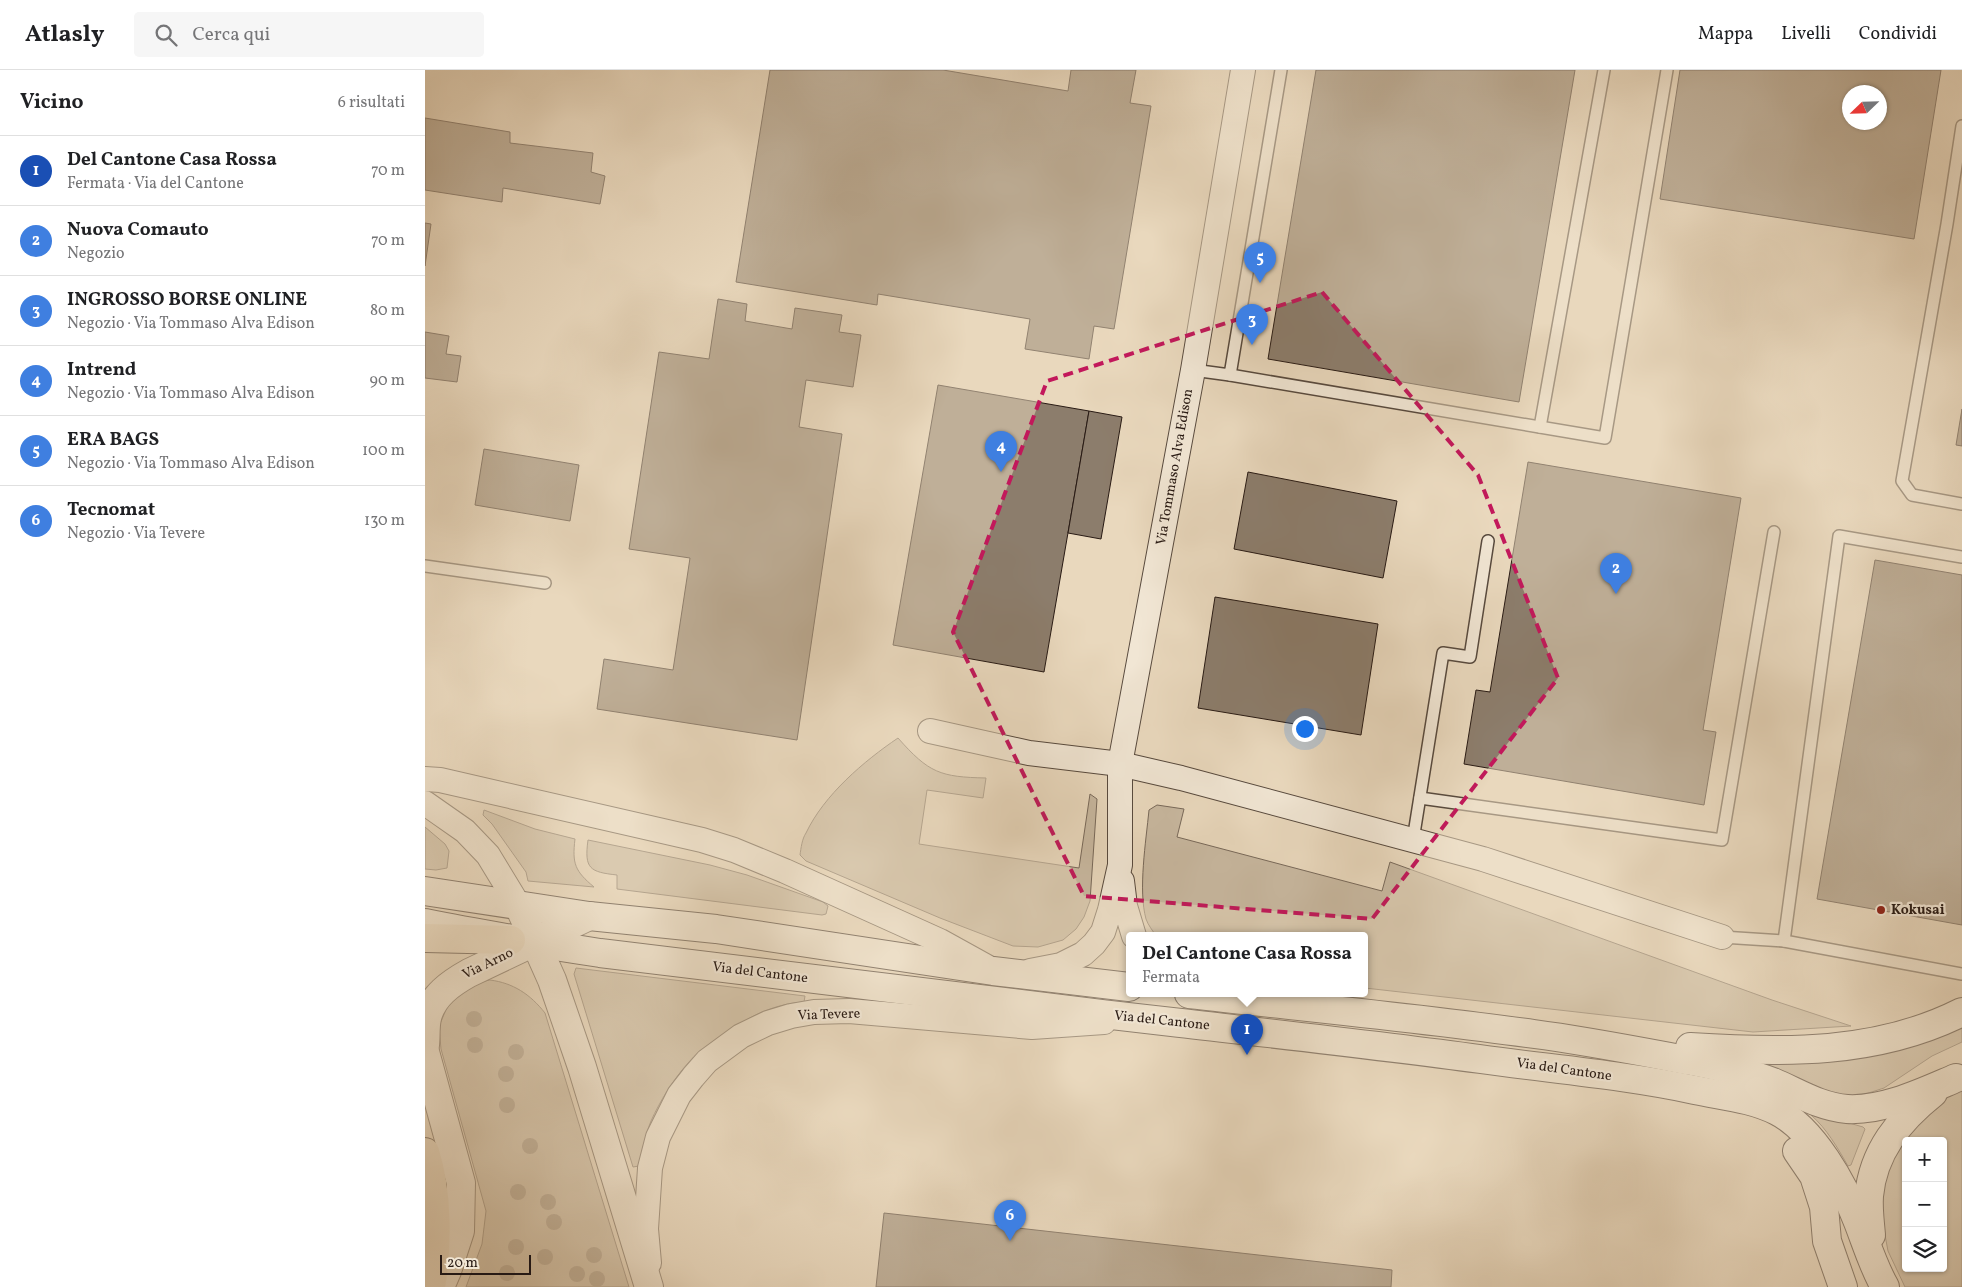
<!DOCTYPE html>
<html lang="it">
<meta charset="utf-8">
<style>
:root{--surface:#fff;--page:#f6f6f6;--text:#202124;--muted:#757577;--line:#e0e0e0;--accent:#0f766e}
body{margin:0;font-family:Vollkorn,serif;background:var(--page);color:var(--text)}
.controls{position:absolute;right:15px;bottom:15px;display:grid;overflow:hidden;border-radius:5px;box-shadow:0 1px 4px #0004}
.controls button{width:45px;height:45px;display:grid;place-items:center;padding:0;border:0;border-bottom:1px solid var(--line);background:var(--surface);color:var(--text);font:25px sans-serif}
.compass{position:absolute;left:1417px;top:15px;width:45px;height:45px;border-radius:50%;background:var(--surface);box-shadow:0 1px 4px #0004;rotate:247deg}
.scale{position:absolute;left:15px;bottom:12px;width:91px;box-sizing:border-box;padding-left:5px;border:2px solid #281a14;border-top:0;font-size:14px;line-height:18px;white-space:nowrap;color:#281a14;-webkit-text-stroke:4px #f1e6d4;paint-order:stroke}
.you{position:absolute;left:879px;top:658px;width:18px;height:18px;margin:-12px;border:4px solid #fff;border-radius:50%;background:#1a73e8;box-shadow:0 0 0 8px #1a73e833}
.badge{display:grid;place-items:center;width:32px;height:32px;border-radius:50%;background:var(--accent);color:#fff;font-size:16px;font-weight:700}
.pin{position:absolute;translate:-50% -41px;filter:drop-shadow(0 1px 2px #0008)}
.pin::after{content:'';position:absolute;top:26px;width:18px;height:15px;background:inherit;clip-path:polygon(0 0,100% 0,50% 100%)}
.popup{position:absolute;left:701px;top:862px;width:242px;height:65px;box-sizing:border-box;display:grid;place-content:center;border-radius:5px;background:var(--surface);filter:drop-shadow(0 1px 4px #0005);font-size:16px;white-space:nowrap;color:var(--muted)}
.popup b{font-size:19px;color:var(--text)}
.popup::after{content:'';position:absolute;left:50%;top:100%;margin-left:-10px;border:10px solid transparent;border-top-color:var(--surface)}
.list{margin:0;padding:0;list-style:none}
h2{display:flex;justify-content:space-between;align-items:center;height:65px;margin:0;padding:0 20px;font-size:21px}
h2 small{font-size:16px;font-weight:400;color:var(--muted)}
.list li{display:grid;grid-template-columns:32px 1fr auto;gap:15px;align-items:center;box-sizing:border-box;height:70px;padding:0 20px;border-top:1px solid var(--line)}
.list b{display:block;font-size:19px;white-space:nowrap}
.list p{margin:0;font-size:16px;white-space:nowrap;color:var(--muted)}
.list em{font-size:16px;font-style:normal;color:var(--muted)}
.icon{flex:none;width:28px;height:28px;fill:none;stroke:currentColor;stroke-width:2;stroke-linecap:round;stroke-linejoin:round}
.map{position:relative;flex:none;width:1537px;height:1217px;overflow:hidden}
header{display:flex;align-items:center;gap:30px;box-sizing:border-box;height:70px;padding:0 25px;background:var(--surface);border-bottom:1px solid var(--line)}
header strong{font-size:24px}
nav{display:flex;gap:28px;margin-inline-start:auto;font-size:18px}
.search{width:350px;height:45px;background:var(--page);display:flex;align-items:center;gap:12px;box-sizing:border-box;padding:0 18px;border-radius:5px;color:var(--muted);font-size:19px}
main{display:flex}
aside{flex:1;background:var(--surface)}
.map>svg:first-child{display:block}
.green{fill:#c8b8a0;stroke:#78695a;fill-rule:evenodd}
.building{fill:#8c7d6c;stroke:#281a14;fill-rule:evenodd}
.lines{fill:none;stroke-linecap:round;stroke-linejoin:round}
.service-casing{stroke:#584a3e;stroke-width:14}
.minor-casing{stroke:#584a3e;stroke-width:26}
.tertiary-casing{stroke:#584a3e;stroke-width:30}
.secondary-casing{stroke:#281a14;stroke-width:30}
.motorway-casing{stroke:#281a14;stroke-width:30}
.service{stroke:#f1e6d4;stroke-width:11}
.minor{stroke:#f1e6d4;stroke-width:24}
.tertiary{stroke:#f1e6d4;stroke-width:28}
.secondary{stroke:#f1e6d4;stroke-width:28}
.motorway{stroke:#e9d8bd;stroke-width:28}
.tree{fill:#998977}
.marked{fill:none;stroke:#c2185b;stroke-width:4;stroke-dasharray:10 6;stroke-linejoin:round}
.poi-dot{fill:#8f2418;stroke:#f1e6d4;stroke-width:2}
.labels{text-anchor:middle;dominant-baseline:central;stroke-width:4.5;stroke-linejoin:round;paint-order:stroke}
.street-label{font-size:14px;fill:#281a14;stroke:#f1e6d4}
.poi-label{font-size:14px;font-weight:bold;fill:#281a14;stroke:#f1e6d4;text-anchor:start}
</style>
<header>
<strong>Atlasly</strong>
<div class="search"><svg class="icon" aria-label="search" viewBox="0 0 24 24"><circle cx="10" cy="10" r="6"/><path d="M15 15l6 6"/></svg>Cerca qui</div>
<nav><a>Mappa</a><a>Livelli</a><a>Condividi</a></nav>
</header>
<main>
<aside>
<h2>Vicino<small>6 risultati</small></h2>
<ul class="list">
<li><span class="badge" style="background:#1a4fb4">1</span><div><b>Del Cantone Casa Rossa</b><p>Fermata · Via del Cantone</p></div><em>70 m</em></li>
<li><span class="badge" style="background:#3f7fe0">2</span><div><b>Nuova Comauto</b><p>Negozio</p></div><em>70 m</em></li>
<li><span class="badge" style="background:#3f7fe0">3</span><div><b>INGROSSO BORSE ONLINE</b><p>Negozio · Via Tommaso Alva Edison</p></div><em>80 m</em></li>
<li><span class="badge" style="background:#3f7fe0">4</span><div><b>Intrend</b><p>Negozio · Via Tommaso Alva Edison</p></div><em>90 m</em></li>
<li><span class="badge" style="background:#3f7fe0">5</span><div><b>ERA BAGS</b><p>Negozio · Via Tommaso Alva Edison</p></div><em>100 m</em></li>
<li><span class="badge" style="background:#3f7fe0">6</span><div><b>Tecnomat</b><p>Negozio · Via Tevere</p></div><em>130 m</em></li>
</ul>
</aside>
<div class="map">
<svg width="1537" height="1217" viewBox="0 0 1537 1217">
<rect width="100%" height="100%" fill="#e9d8bd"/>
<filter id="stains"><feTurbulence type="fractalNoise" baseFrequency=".004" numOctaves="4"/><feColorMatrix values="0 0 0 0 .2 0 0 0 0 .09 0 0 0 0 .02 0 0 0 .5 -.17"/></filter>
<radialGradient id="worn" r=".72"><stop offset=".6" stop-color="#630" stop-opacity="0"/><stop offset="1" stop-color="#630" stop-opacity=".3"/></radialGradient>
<g class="green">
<path d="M473 668C504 703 515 707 561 708L558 728 502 720 494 774 654 798 665 724 672 729 665 831 659 847 651 859 638 870 613 877 588 876 515 848 381 791 375 785C376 778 377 769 381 763 399 725 439 691 473 668Z"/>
<path d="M732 735 759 739 752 767 957 821 965 792 1347 930 1426 956 1328 962 940 918V866H731C728 861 723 855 721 849 713 820 721 771 724 740Z"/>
<path d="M59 740 110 759 150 769C147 794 150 801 169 817L103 811 101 802 67 754 58 745Z"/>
<path d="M0 757 20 774 24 781 22 798 11 800 0 799Z"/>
<path d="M163 770 285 795 322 805 398 832 403 836 401 844 397 845 192 819V805C165 802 159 799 163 770Z"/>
<path d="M151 898 380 926 379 932C344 934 317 951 289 971 280 978 270 984 263 993 248 1010 235 1031 226 1051 220 1065 218 1082 214 1096L208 1097 149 904Z"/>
<path d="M65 910C88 913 105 924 120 943L204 1217H41L57 1174 61 1141 16 979 14 956 24 933 49 913Z"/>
<path d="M1537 954V972L1507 986 1459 1018 1431 1027 1404 1025 1343 996V992Z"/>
<path d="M1537 1017V1217H1480L1463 1181 1456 1144 1460 1108 1474 1073 1525 1022ZM1481 1071H1518V1198H1481Z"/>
<path d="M1386 1042 1438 1057 1440 1059 1426 1095 1423 1096C1412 1077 1402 1059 1386 1045Z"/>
</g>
<g class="building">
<path d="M345 0H518L643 21 646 0H711L705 33 726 36 689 259 669 256 664 289 600 279 605 249 453 224 452 235 311 212Z"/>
<path d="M891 0H1150L1094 332 843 289Z"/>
<path d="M1255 0H1516L1489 169 1235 129ZM1424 22H1454V52H1424Z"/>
<path d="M0 48 85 62V73L168 83 166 102 180 106 175 134 78 118 77 132 0 120Z"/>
<path d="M0 153 6 154 0 196Z"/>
<path d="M293 229 322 234 320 251 367 259 370 238 417 245 414 262 436 265 428 317 381 310 374 357 417 364 372 670 172 639 179 589 248 600 265 488 204 479 234 282 284 289Z"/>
<path d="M0 262 24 266 21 284 36 286 32 312 0 308Z"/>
<path d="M513 315 664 341 619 602 468 575Z"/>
<path d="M1537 339V376L1531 375Z"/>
<path d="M664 341 697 347 676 469 643 463Z"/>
<path d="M59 379 154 395 145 451 50 435Z"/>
<path d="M1103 392 1316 428 1278 660 1291 662 1279 735 1039 694 1051 620 1065 622Z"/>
<path d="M823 402 972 431 958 508 809 479Z"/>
<path d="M1450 490 1537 505V855L1392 829Z"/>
<path d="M790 527 953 554 936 665 773 638Z"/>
<path d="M459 1143 967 1200 966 1217H451Z"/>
</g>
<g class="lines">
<g class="service-casing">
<g id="service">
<path d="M1537 56 1522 154 1477 411 1487 425 1537 434"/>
<path d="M768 300 805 305 856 0"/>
<path d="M805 305 1180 368 1242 0"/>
<path d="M1115 357 1179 0"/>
<path d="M0 496 120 513"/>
<path d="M995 728 1297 770 1349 462"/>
<path d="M988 770 1018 583 1045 587 1063 471"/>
<path d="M1297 867 1359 871 1537 904"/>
<path d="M1359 871 1414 466 1537 487"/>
</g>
</g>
<g class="minor-casing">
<g id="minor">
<path d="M505 661 604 683 695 694 756 708 1058 789 1297 867"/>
<path d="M0 709 15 710 277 770 309 780 360 801 515 871 562 897"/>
<path d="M0 733 40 761 63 785 94 836"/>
<path d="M697 811 700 836 709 866"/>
<path d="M605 901 636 895 658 884 669 874 678 862 685 840 695 795V694L768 300 818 0"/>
<path d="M224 1193 221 1159 225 1098 233 1067 254 1025 268 1007 282 991 316 966 343 953 366 946 389 942 424 941 607 957 679 952"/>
</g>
</g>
<g class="tertiary-casing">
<g id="tertiary">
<path d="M94 836 127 910 157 997 224 1217"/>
<path d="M0 975C1 966 0 956 2 948 7 926 26 913 44 903L164 846"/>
<path d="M0 982 36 1113 35 1161 22 1201 15 1217"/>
</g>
</g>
<g class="secondary-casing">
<g id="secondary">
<path d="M0 821 164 846 291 859 568 901 704 917"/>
<path d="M0 853C58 865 116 874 175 883 365 907 556 930 747 952 850 964 952 975 1055 989 1126 999 1200 1005 1270 1020 1298 1026 1326 1028 1352 1041 1388 1059 1419 1115 1433 1152 1442 1175 1448 1196 1460 1217"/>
<path d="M764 924C879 937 994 948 1109 964 1163 971 1218 982 1272 992 1297 997 1324 1003 1348 1012 1372 1022 1395 1037 1422 1039 1459 1041 1498 1022 1531 1008"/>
<path d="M1265 977C1358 983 1452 985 1537 942"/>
<path d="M1372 1081 1389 1106 1399 1137 1402 1171 1418 1217"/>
<path d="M1446 1165C1445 1153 1443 1139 1444 1126 1448 1082 1474 1050 1508 1023"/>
</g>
</g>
<g class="motorway-casing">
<g id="motorway">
<path d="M0 868 86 870"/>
<path d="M0 1082C13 1124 13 1174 6 1217"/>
</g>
</g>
<use href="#service" class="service"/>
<use href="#minor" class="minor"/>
<use href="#tertiary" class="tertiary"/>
<use href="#secondary" class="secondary"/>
<use href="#motorway" class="motorway"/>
</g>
<g class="tree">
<circle cx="49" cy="949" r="8"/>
<circle cx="50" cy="975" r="8"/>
<circle cx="91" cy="982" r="8"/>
<circle cx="81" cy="1004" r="8"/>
<circle cx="82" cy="1035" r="8"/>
<circle cx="105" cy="1076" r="8"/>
<circle cx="93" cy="1122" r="8"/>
<circle cx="123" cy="1132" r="8"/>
<circle cx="129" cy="1152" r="8"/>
<circle cx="91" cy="1177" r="8"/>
<circle cx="169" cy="1185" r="8"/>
<circle cx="120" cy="1187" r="8"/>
<circle cx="82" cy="1203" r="8"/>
<circle cx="152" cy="1204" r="8"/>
<circle cx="172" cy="1209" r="8"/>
</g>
<path d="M0 0H1537V1217H0ZM897 222 1053 405 1133 608 947 849 659 826 528 562 622 311Z" fill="#e9d8bd" fill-opacity=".55" fill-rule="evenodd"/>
<path class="marked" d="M897 222 1053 405 1133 608 947 849 659 826 528 562 622 311Z"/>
<circle class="poi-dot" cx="1456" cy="840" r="5"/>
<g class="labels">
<g class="street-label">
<text transform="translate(750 397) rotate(-80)">Via Tommaso Alva Edison</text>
<text transform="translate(63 894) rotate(-26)">Via Arno</text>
<text transform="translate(335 903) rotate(7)">Via del Cantone</text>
<text transform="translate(404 945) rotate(-2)">Via Tevere</text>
<text transform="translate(737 951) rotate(6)">Via del Cantone</text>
<text transform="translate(1139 1000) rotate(8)">Via del Cantone</text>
</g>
<g class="poi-label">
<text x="1466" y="840">Kokusai</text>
</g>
</g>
<rect width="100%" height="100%" filter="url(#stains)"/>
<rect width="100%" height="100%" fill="url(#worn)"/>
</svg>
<div class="controls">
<button>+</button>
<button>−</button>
<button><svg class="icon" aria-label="layers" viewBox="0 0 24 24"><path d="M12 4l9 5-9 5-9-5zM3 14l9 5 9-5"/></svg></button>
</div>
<svg class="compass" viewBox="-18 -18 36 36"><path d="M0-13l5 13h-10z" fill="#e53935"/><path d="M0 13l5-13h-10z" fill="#757577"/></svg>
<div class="scale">20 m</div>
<div class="you"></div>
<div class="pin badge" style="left:822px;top:985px;background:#1a4fb4">1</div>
<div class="popup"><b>Del Cantone Casa Rossa</b>Fermata</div>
<div class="pin badge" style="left:1191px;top:524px;background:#3f7fe0">2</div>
<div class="pin badge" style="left:827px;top:275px;background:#3f7fe0">3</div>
<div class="pin badge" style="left:576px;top:402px;background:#3f7fe0">4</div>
<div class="pin badge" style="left:835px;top:213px;background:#3f7fe0">5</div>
<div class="pin badge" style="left:585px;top:1171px;background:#3f7fe0">6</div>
</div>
</main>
